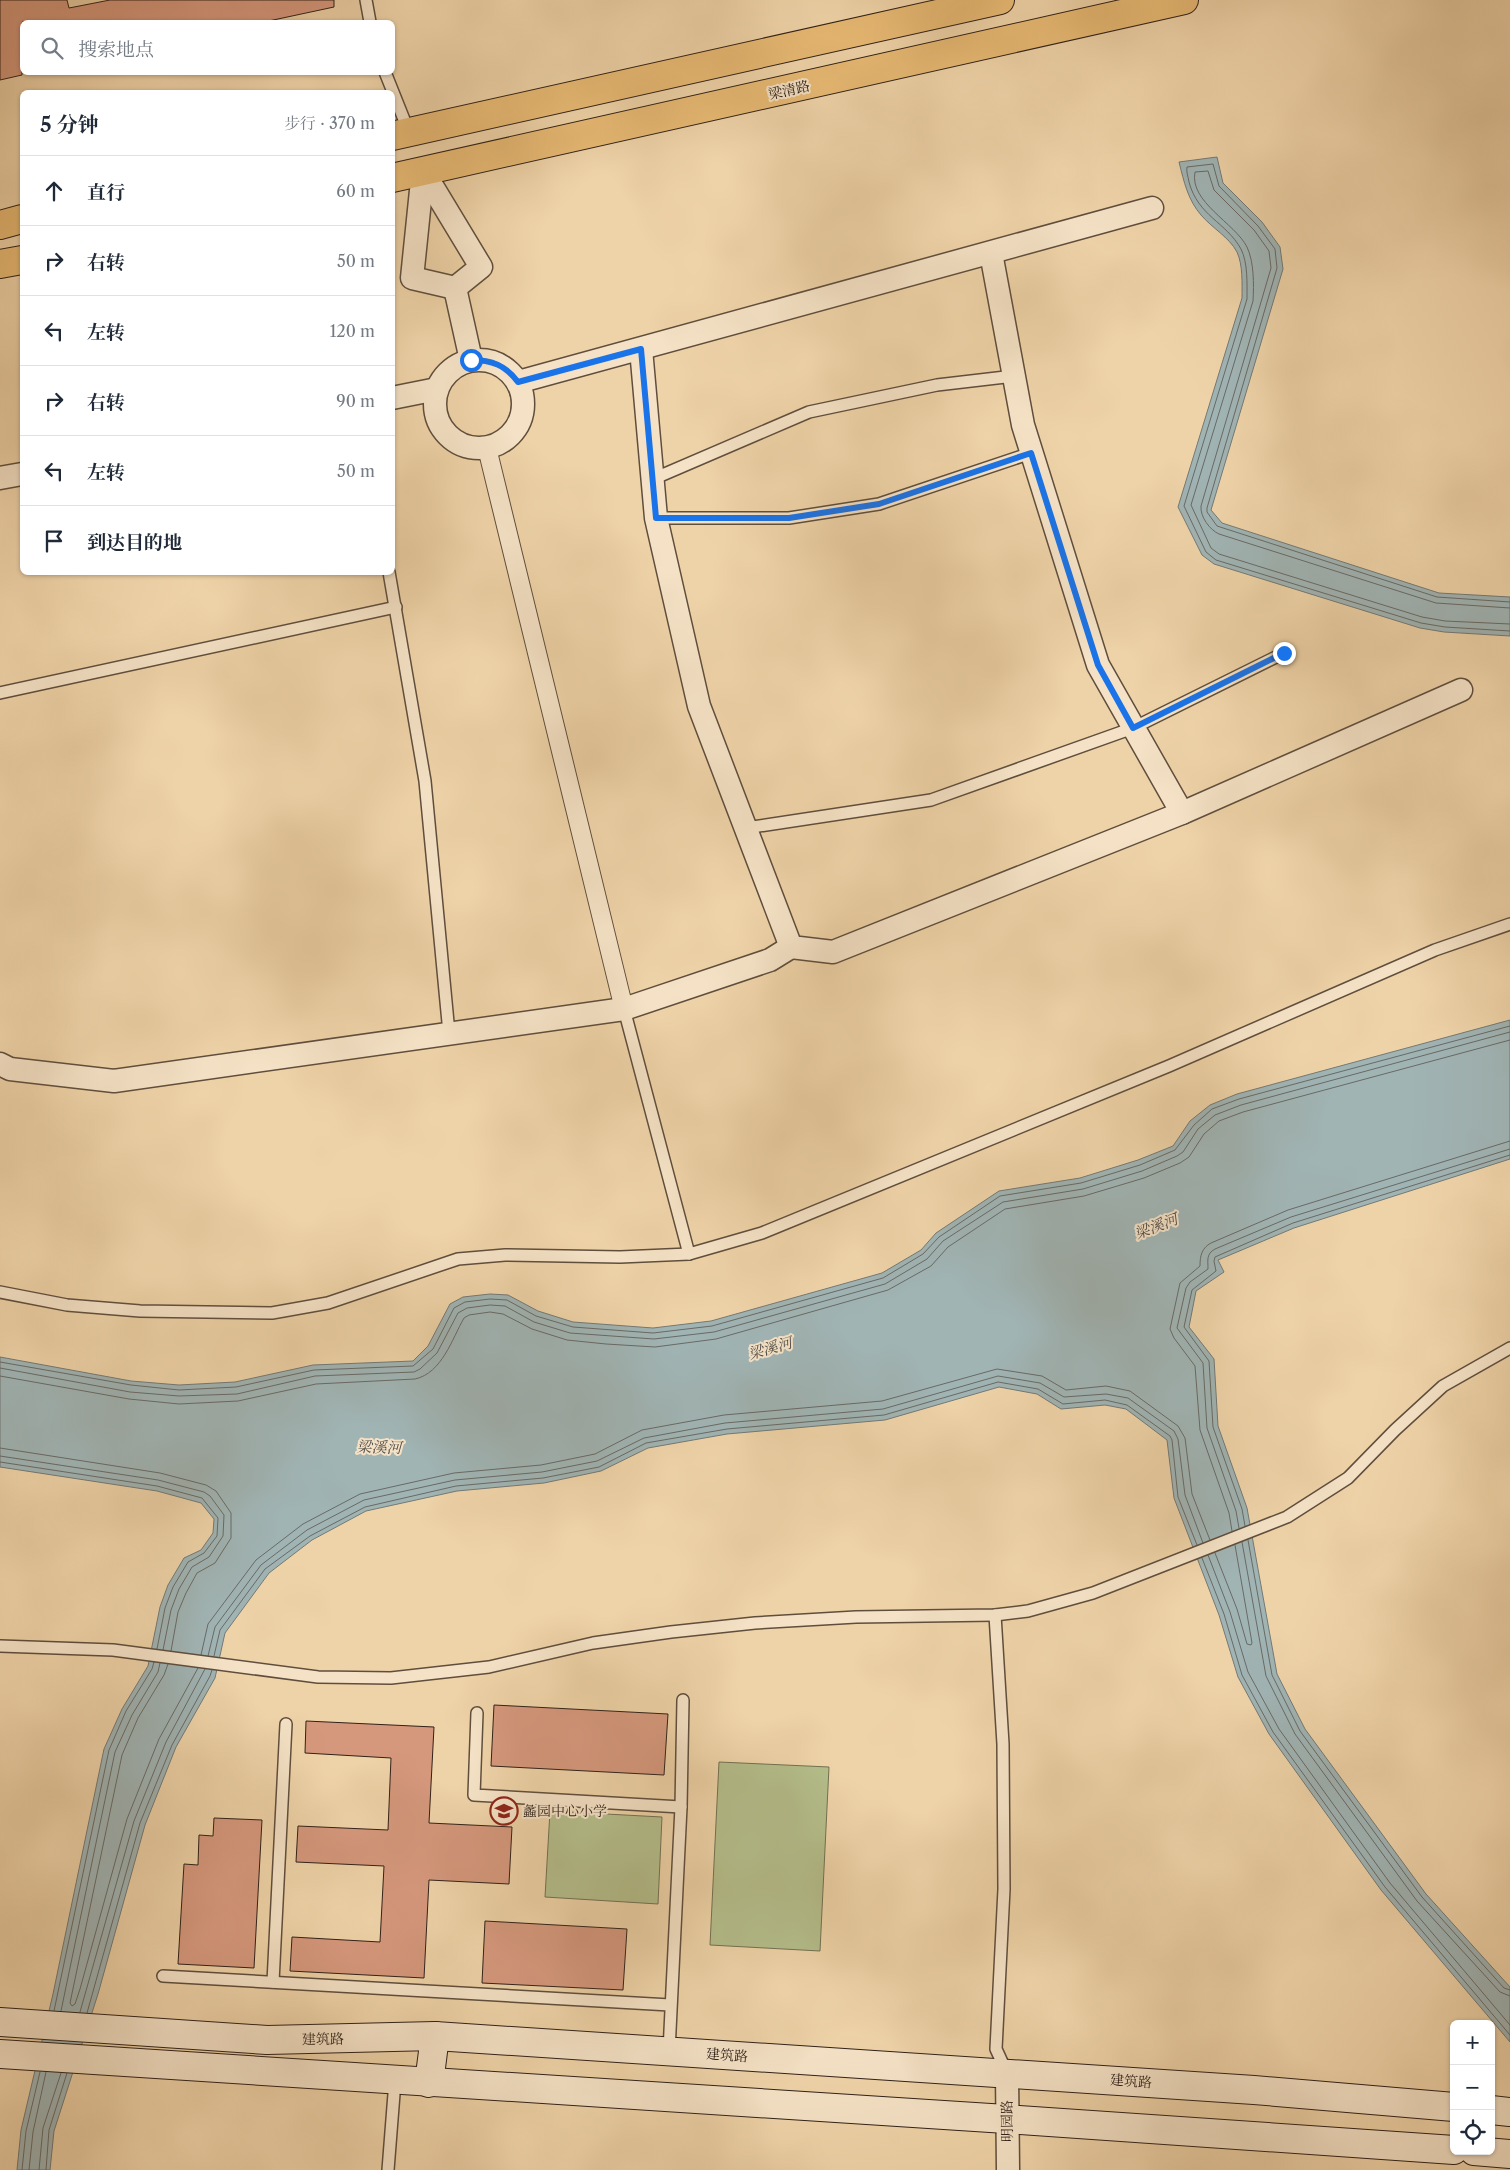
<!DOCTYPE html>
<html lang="zh">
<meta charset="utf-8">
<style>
:root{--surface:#fff;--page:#f2f2f3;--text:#1f2937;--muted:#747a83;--line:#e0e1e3}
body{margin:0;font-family:"Libre Caslon Text","Noto Serif SC",serif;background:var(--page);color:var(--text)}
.controls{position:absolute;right:15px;bottom:15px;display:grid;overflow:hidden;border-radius:8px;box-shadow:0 1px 4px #0004}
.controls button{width:45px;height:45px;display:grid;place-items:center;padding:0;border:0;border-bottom:1px solid var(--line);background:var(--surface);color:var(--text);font:25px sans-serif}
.stop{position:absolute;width:15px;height:15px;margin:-11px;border:4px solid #1a73e8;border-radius:50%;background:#fff}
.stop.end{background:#1a73e8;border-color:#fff;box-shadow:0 1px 5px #0008}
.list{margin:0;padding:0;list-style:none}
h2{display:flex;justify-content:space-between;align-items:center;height:65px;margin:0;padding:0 20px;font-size:21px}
h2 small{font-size:16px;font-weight:400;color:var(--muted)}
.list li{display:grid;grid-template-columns:32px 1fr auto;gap:15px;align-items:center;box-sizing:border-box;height:70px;padding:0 20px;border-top:1px solid var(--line)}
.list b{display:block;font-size:19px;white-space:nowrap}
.list em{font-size:16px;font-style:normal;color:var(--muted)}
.icon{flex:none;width:28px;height:28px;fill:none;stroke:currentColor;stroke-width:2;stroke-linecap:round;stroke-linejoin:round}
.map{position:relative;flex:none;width:1510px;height:2170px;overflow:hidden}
.search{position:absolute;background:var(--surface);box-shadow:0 1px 4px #0004;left:20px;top:20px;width:375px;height:55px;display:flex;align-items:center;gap:12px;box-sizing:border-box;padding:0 18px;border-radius:8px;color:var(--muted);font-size:19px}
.panel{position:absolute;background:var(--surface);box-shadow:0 1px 4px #0004;left:20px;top:90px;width:375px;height:485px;border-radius:8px}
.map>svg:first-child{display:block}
.green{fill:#b4be8b;stroke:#727052}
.water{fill:#a0b4b4;stroke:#737976}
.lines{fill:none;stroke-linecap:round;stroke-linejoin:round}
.shore{stroke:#686a66;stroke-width:1}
.building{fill:#d6987d;stroke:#2f2119}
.service-casing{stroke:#5f4e3d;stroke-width:14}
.pedestrian-casing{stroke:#5f4e3d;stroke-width:20}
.minor-casing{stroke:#5f4e3d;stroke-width:25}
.secondary-casing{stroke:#2f2119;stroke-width:30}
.primary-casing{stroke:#2f2119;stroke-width:30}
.service{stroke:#f5e2c6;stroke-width:11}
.pedestrian{stroke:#f5e2c6;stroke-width:18}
.minor{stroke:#f5e2c6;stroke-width:22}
.secondary{stroke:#f5e2c6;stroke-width:28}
.primary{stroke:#e8ba74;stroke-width:28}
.route{stroke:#1a73e8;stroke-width:6}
.labels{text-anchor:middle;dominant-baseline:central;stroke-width:4;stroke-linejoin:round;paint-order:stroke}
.street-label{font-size:14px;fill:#2f2119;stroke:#f5e2c6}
.poi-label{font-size:14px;fill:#2f2119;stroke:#f5e2c6;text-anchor:start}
.water-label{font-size:15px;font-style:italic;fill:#514d48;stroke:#f5e2c6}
</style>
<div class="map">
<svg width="1510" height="2170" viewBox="0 0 1510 2170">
<rect width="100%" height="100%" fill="#efd3a8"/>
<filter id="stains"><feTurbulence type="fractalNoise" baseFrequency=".004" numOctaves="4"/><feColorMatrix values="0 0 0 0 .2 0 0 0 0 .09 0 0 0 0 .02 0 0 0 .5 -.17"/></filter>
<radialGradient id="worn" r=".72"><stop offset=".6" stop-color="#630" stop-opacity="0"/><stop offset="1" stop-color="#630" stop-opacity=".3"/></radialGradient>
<g class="green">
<path d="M719 1762 829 1767 820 1951 710 1945Z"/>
<path d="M550 1811 662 1817 658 1904 545 1897Z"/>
</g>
<g class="water">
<path d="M1217 157 1223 183 1262 222 1280 247 1283 269 1211 510 1222 523 1439 593 1510 597V636L1444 632 1420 628 1214 564 1202 555 1178 507 1242 298C1242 284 1243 265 1237 252 1229 237 1212 228 1201 215 1188 200 1184 182 1179 162Z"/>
<path d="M1510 1020V1159L1294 1228 1218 1260 1224 1272 1196 1291 1189 1327 1214 1359 1218 1426 1247 1508 1277 1674 1305 1729 1426 1894 1510 1987V2042L1381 1890 1269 1734 1238 1677 1219 1615 1174 1498 1167 1440 1126 1409 1105 1405 1061 1409 1037 1394 999 1387 885 1420 727 1434 648 1448 601 1471 544 1483 457 1491 366 1511 312 1540 269 1573 225 1633 215 1678 176 1747 145 1825 98 1994 54 2131 50 2170H17L21 2130 53 1994 104 1749 122 1709 148 1666 160 1607 168 1585 184 1558 201 1550 213 1533 214 1519 201 1503 157 1491 0 1467V1357L131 1381 179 1385 235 1382 313 1365 413 1361 428 1346 450 1304 463 1297 490 1294 508 1295 538 1311 573 1322 653 1328 711 1321 882 1273 921 1250 936 1233 999 1191 1080 1178 1138 1160 1173 1146 1190 1121 1210 1105 1237 1094Z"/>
</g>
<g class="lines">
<g class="shore">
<path d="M1510 602 1437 597 1217 526 1207 512V508L1277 268 1275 249 1258 226 1219 186 1213 164 1187 167C1186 171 1188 176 1189 182 1198 216 1226 222 1241 249 1248 263 1247 284 1247 299L1184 506 1206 552 1216 560 1421 623 1445 627 1510 631"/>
<path d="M1510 608 1436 603 1219 534C1210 530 1200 517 1201 506L1271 268 1269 251 1254 230 1214 190 1208 171 1195 172C1189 202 1235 223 1247 247 1254 262 1254 284 1253 301L1191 505 1211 548 1219 554 1422 617 1445 621 1510 624"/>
<path d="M0 1362 131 1385 179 1390 236 1387 314 1370 413 1366 433 1349 454 1308 465 1302 490 1299 507 1300 536 1316 573 1327 653 1333 712 1326 883 1278 923 1254 939 1237 1000 1196 1081 1183 1140 1165 1175 1150 1194 1125 1212 1109 1239 1099 1510 1026"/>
<path d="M0 1368 130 1392 179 1396 237 1394 315 1376 414 1372 420 1369 437 1353 458 1313 467 1308 490 1305 505 1306 534 1322 570 1333 654 1339 714 1332 885 1284 927 1259 943 1241 1003 1202 1083 1189 1142 1171 1177 1156 1183 1152 1198 1129 1215 1115 1241 1105 1510 1032"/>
<path d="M0 1376 129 1399 179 1404 238 1401 316 1384 415 1379C442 1373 452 1339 464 1318L469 1315 490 1312 503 1314 532 1329 567 1340 606 1344 655 1347 716 1339 888 1290 931 1266 948 1247 1005 1209 1084 1196 1144 1178 1180 1163 1189 1157 1204 1134 1219 1121 1243 1112 1510 1040"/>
<path d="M0 1448 160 1473 206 1485 216 1491 231 1513V1538L215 1563 197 1573 186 1593 178 1612 171 1651"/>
<path d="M0 1456 158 1480 204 1492 210 1496 224 1515 223 1536 209 1557 192 1567 179 1589 171 1610 163 1650"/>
<path d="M0 1462 157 1486 202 1498 218 1518 217 1536 204 1553 188 1562 173 1587 165 1608 157 1649"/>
<path d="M1245 1526 1242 1509 1213 1427 1209 1361 1184 1327 1192 1290 1216 1271 1214 1261 1215 1257 1293 1223 1510 1155"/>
<path d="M1239 1528 1236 1511 1207 1428 1203 1363 1177 1328 1186 1288 1190 1282 1208 1269C1208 1260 1206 1254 1215 1249L1291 1217 1510 1149"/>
<path d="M1232 1531 1229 1513 1200 1430 1195 1366 1174 1338 1170 1329 1180 1283 1200 1266C1200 1255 1202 1248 1211 1243L1288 1210 1510 1141"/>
<path d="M1248 1540 1272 1675 1300 1731 1422 1897 1504 1988 1510 1990"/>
<path d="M1242 1542 1266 1676 1295 1734 1417 1901 1500 1992 1510 1996"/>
<path d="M1215 1553 1237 1609 1247 1644 1251 1645 1252 1643 1235 1545"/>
<path d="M1208 1555 1230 1612 1248 1672 1279 1729 1390 1883 1510 2025"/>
<path d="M1202 1558 1224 1614 1242 1675 1273 1732 1385 1887 1510 2035"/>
<path d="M201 1655 208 1624 256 1560 303 1524 360 1494 454 1473 541 1465 595 1454 642 1430 724 1415 882 1401 997 1369 1042 1376 1066 1390 1106 1386 1130 1391 1178 1426 1185 1438 1192 1494 1210 1540"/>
<path d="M208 1656 215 1627 261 1565 307 1530 364 1500 455 1480 542 1472 597 1461 644 1438 725 1423 883 1409 998 1376 1040 1383 1064 1397 1106 1394 1128 1398 1174 1431 1178 1439 1185 1495 1203 1543"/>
<path d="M214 1656 220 1630 265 1569 310 1536 365 1507 456 1486 543 1478 599 1467 646 1443 727 1429 884 1415 998 1382 1038 1389 1063 1404 1105 1400 1127 1405 1170 1436 1172 1440 1178 1497 1197 1545"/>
<path d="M168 1664 164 1675 138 1718 122 1755 70 2003 72 2006 75 2004 80 1989 127 1819 159 1739 198 1668"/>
<path d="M54 2011 109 1750 126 1711 152 1669 154 1662"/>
<path d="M61 2011 115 1752 132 1715 158 1672 160 1663"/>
<path d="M80 2012 134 1821 166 1742 205 1669"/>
<path d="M87 2013 140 1823 172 1745 210 1676 212 1670"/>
<path d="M22 2170 26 2131 40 2072"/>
<path d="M29 2170 33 2132 46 2072"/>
<path d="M39 2170 43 2128 61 2073"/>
<path d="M46 2170 49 2130 67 2073"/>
</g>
</g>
<g class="building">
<path d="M0 0H67L69 8 110 0H334V7L264 22H22V75L0 80Z"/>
<path d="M494 1705 668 1714 664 1775 491 1766Z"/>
<path d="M306 1721 434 1727 429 1823 512 1827 509 1884 429 1880 424 1978 290 1971 292 1937 380 1942 384 1866 296 1862 298 1826 388 1830 391 1758 305 1753Z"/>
<path d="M214 1818 262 1820 254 1968 178 1964 184 1864 198 1865 199 1835 213 1836Z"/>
<path d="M485 1921 627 1929 623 1990 482 1983Z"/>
</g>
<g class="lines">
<g class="service-casing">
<g id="service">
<path d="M366 0 370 22"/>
<path d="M385 72 409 132"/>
<path d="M653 479 809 412 937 385 1014 376"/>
<path d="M656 518H789L879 504 1031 453"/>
<path d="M389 572 425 781 449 1033"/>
<path d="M0 693 396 607"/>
<path d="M746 828 931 800 1133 728 1284 653"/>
<path d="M624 1009 689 1254"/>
<path d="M0 1292 67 1305 140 1311 272 1313 328 1303 458 1259 505 1255 620 1257 689 1254 762 1233 1169 1066 1435 950 1510 924"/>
<path d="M995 1615 1003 1744 1004 1889 996 2049 1007 2073"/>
<path d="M0 1646 113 1650 318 1677 391 1678 489 1667 593 1643 671 1632 755 1623 856 1617 995 1615 1028 1611 1093 1593 1287 1517 1348 1478 1395 1430 1443 1386 1510 1348"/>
<path d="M477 1713 474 1795 681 1807"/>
<path d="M163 1976 670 2005"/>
<path d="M273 1982 286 1724"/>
<path d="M669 2051 681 1807 683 1700"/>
<path d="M388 2170 395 2081"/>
</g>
</g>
<g class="pedestrian-casing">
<path id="pedestrian" d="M487 448 624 1009"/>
</g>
<g class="minor-casing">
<g id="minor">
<path d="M423 171 412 278 455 288"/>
<path d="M423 171 481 267 455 288"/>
<path d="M991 253 1023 425 1098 665 1182 813"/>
<path d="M455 288 471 360"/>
<path d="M641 349 656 518 699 706 791 947 833 952 1182 813 1461 690"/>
<circle cx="479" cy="404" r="44"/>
<path d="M518 382 1152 208"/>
<path d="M392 398 437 389"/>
<path d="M0 478 22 474"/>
<path d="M0 1064 10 1069 114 1081 624 1009 770 960 791 947"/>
<path d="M1007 2073 1008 2170"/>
</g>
</g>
<g class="secondary-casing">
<g id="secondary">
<path d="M0 2022 267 2040 435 2036 1254 2090 1454 2107"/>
<path d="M0 2054 1006 2119 1454 2150"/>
<path d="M429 2083 435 2036"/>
<path d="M1491 2110 1510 2112"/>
<path d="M1474 2151 1510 2154"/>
</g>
</g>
<g class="primary-casing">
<g id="primary">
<path d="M392 136 1000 0"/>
<path d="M392 178 1184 0"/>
<path d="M0 225 22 219"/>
<path d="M0 264 22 260"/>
</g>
</g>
<use href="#service" class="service"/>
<use href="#pedestrian" class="pedestrian"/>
<use href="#minor" class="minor"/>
<use href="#secondary" class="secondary"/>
<use href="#primary" class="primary"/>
</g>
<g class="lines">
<path class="route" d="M471 360C492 360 505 365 518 382L641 349 656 518H789L879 504 1031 453 1098 665 1133 728 1284 653"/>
</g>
<defs>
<g id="school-ring" transform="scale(1.4375)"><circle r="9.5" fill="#f5e2c6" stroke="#8f2418" stroke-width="1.5"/><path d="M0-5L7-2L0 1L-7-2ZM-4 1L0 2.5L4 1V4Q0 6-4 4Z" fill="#8f2418"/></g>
</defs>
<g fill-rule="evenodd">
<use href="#school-ring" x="504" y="1811"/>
</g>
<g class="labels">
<g class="street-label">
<text transform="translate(789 90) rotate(-13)">梁清路</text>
<text transform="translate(323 2039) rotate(-1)">建筑路</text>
<text transform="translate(727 2055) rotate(4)">建筑路</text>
<text transform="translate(1131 2081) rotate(4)">建筑路</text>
<text transform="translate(1007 2121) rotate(-91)">明园路</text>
</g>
<g class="poi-label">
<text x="523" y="1811">蠡园中心小学</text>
</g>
<g class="water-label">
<text transform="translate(1156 1226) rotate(-21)">梁溪河</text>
<text transform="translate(770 1348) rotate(-16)">梁溪河</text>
<text transform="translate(379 1447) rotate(1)">梁溪河</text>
</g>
</g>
<rect width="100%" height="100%" filter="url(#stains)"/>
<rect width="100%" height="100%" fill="url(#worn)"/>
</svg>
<div class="controls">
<button>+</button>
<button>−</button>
<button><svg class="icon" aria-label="locate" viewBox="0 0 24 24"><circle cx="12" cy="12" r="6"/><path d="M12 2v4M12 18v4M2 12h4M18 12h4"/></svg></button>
</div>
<div class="stop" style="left:471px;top:360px"></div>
<div class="stop end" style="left:1284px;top:653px"></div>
<div class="search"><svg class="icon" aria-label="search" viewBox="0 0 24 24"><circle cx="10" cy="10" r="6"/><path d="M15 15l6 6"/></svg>搜索地点</div>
<section class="panel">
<h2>5 分钟<small>步行 · 370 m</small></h2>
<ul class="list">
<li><svg class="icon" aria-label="ahead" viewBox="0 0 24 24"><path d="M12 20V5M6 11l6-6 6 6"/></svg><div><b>直行</b></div><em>60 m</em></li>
<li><svg class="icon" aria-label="right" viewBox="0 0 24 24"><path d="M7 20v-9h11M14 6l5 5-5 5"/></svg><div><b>右转</b></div><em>50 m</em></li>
<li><svg class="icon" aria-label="left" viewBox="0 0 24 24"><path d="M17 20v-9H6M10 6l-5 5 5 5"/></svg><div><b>左转</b></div><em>120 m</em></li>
<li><svg class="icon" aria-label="right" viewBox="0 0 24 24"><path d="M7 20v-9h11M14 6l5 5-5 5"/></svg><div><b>右转</b></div><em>90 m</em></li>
<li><svg class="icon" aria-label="left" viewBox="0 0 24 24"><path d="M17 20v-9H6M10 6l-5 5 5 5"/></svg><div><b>左转</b></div><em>50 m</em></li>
<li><svg class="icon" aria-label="arrive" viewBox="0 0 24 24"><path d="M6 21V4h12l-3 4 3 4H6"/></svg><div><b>到达目的地</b></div></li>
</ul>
</section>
</div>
